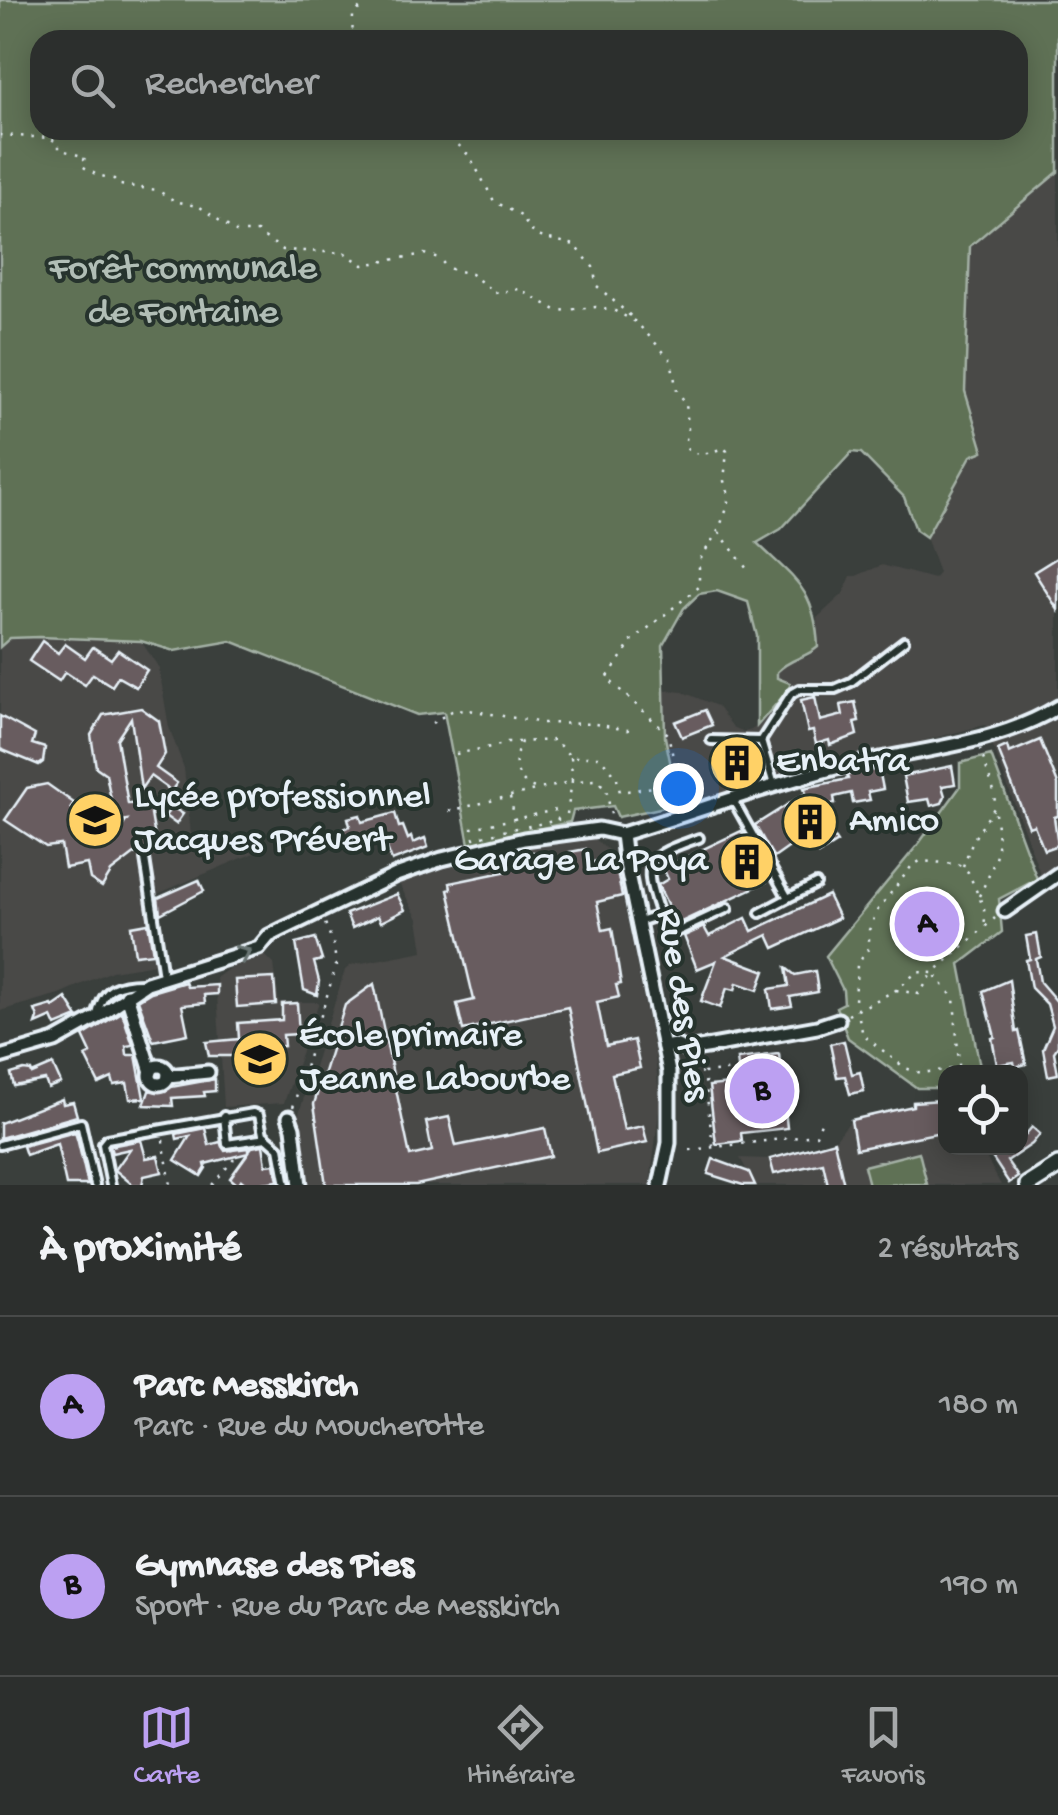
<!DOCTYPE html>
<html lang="fr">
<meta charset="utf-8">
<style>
:root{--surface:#2c2f2d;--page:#383b39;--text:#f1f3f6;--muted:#a6a9aa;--line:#484a49;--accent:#bca0f2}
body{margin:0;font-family:"Gochi Hand",sans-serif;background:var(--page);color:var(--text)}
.controls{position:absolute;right:30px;bottom:30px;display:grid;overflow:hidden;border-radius:20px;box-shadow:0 5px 25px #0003}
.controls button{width:90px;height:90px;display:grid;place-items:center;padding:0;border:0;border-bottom:2px solid var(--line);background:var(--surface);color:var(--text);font:50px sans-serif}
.you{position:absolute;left:678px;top:788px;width:35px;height:35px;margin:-25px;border:8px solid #fff;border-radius:50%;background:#1a73e8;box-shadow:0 0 0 15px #1a73e833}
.badge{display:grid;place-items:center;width:65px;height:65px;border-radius:50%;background:var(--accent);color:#111;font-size:32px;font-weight:700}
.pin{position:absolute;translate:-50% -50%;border:5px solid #fff;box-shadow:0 2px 10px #0006}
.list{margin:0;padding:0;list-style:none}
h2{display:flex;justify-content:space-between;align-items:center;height:130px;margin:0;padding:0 40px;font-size:42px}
h2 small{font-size:32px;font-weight:400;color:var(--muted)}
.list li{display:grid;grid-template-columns:65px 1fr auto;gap:30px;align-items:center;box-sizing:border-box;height:180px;padding:0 40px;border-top:2px solid var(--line)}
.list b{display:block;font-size:38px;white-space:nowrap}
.list p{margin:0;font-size:32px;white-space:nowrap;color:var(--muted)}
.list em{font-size:32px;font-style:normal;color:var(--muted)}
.icon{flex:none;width:55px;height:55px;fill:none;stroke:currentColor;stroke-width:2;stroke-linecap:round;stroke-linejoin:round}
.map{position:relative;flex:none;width:1058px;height:1185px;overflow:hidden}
.search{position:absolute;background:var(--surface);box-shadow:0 5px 25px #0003;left:30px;right:30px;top:30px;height:110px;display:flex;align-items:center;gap:25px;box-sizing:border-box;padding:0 35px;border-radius:30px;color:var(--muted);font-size:38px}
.sheet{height:490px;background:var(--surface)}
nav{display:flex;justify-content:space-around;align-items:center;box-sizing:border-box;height:140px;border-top:2px solid var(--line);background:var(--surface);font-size:28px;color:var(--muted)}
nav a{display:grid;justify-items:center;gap:5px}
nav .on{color:var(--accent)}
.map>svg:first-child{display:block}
.built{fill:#484846}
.green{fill:#5f7154;stroke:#a4b1a6;stroke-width:2.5;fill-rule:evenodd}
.building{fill:#675c5f;stroke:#e8f1f8;stroke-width:2.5;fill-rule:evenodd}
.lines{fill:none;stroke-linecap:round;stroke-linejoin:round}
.service-casing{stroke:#e8f1f8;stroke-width:14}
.minor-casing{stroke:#e8f1f8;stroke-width:19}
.secondary-casing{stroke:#e8f1f8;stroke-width:22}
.path{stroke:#e8f1f8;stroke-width:2.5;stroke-dasharray:2.5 8;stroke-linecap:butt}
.service{stroke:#26332d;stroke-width:6}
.minor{stroke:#26332d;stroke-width:11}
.secondary{stroke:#26332d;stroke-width:15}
.oneway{stroke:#6a7674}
.labels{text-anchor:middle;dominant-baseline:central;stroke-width:8;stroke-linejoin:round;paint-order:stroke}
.park-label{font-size:38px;fill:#b1beb6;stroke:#26332d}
.poi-label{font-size:38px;fill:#e8f1f8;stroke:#26332d;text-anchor:start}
.street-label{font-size:38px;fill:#e8f1f8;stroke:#26332d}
</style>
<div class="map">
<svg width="1058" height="1185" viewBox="0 0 1058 1185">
<rect width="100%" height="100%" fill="#3a3f3c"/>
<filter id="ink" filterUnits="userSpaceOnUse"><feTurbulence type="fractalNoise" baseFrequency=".01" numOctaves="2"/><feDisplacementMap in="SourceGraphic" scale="20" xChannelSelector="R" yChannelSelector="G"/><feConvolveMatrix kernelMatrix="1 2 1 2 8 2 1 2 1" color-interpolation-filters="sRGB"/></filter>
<g filter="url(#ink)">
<g class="built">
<path d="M1058 172V865L1041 876 985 725 679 804 665 737 664 690 683 692 717 706 733 727 744 732 751 730 757 726 777 678V672L788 660 807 657 818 647 817 618 843 594 851 576H856L882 565 934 579 939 573 926 537 971 456 983 450 965 391 970 246Z"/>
<path d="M39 637 141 641 159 668 169 727 184 768 191 834 231 836 240 840 254 853 148 898 156 964 112 971 59 994 0 1011V647L10 638Z"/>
<path d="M589 835 614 855 655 1054 660 1104 650 1185H306L297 1119 345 970 351 965 423 951 418 919 398 882 506 851Z"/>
<path d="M265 955 274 964 279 1002H319L284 1103 224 1107 216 978 228 969Z"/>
<path d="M942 1100 945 1101 946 1148H981L1001 1185H755L740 1158 771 1159 819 1148 834 1141 851 1120 913 1106V1102Z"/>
</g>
<g class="green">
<path d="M0 0H1058V172L970 246 965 391 983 451 971 456 926 537 916 530 904 497 861 453 852 452 781 529 757 543C795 580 815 588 818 647 804 659 790 658 777 672V678L790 683V688L757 726V636L748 602 717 591 699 594 684 608 663 645 665 737 679 804 618 817 613 806 573 811 570 822 469 844 444 712 417 715 231 641 174 651 141 641 39 637 10 638 0 647ZM40 40H1018V130H40Z"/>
<path d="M991 755 1037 879 999 899 1002 932 960 964 981 1072H946L945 1088H917L848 1038 836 1007 844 1003 843 990 826 956 920 842 960 787V763Z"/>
<path d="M919 1152 927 1184 869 1185 864 1166Z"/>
</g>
<g class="building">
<path d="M1058 557V610L1034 572Z"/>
<path d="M42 641 58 653 65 644 85 658 93 647 111 659 118 650 147 670 136 687 118 677 112 686 93 674 85 685 65 672 59 681 29 661Z"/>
<path d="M815 697 820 721 843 715 841 705 855 702 859 721 854 722 857 735 830 745 829 740 816 744 813 731 808 732 801 700Z"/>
<path d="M141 708 159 721 165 754 156 768 177 783 171 791 181 797 173 808 183 814 176 824 165 816 172 807 164 801 171 791 150 776 141 789 131 718 117 739 128 804 149 803 157 849 136 853 111 872 102 887 90 879 87 864 65 868 61 845 46 847 5 820 27 788 47 784 74 803 71 808 82 816 113 810 106 774 96 767 91 735 103 715ZM127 820 108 846 96 849 92 826Z"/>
<path d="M705 710 712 725 682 737 675 722Z"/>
<path d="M0 716 35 735 32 744 45 748 43 762 39 765 0 749Z"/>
<path d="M1040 740 1058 784V816L1054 817 1058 845 1044 850 1034 825 1029 827 998 750 1007 746 1009 753Z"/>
<path d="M754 748 760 764 720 778 714 762Z"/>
<path d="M952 766 955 784 942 786 945 796 942 803 931 806 929 799 908 802 903 776Z"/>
<path d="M879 769 883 789 868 792 870 800 853 803 851 793 834 797 835 803 816 810 837 842 818 854 800 826 785 837 791 846 774 858 755 825 806 793 804 788 848 779 847 775Z"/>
<path d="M395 813 399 827 403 826 408 839 411 837 413 843 425 838 428 847 392 861 384 840 381 842 377 832 348 841 347 837 329 841 328 835 350 826 348 818 360 815 362 822Z"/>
<path d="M741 831 762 866 759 868 766 882 677 924 658 885 668 879 663 868Z"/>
<path d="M586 849 589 863 614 857 622 896 597 902 603 930 612 928 621 984 616 985 619 997 597 1002 606 1046 634 1040 640 1068 612 1074 624 1130 643 1126 647 1142 597 1153 568 1007 463 1030 457 1004 474 1000 448 890 451 889 450 883 508 871 505 857 533 852 536 865 572 858 570 852Z"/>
<path d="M199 880 204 891 160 914 158 898Z"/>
<path d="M397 894 405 910 381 922 378 916 352 928 346 914Z"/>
<path d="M828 895 839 918 774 948 768 935 725 956 765 971 758 990 737 983 735 990 727 988 720 1008 701 1001 716 961 697 969 684 936 704 927 709 936 746 918 752 931Z"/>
<path d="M148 923 153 953 135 955 131 926Z"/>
<path d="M1037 934 1041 957 1036 959 1040 982 1058 1003V1046L1054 1052 1058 1074 1048 1076 1043 1049 1053 1026 1047 1004 1031 988 1026 960 1030 959 1026 936Z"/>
<path d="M315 938 322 960 314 962 319 981 317 995 304 990 296 943Z"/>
<path d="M786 968 795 975 815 971 818 992 790 997 792 1006 772 1009 769 989 789 986Z"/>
<path d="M274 978 276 1004 237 1007 235 980Z"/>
<path d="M1009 980 1016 1032 1019 1031 1026 1064 1015 1067 1014 1062 997 1065 992 1038 995 1037 983 991Z"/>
<path d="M185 982 187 987 217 985V994L204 995 205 1003 182 1005 188 1034 153 1041 138 1000 151 992Z"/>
<path d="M374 984 410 1156 432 1151 426 1122 449 1117 456 1146 545 1128 551 1156 416 1185H326L314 1104 345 1005Z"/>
<path d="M66 998 78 1017 56 1026 52 1017 36 1024 38 1018 35 1010 52 1005 53 1007Z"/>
<path d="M297 1003 299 1034 283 1035 284 1046 240 1050V1056H209L206 1042 239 1039 238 1023 282 1020V1004Z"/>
<path d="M122 1012 133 1045 126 1046 127 1055H136L144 1098 130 1099 127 1083 114 1085 112 1078 99 1084 85 1056 91 1053 83 1036Z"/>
<path d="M844 1041 852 1074 860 1072 864 1091 850 1094 845 1076 837 1077 830 1044Z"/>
<path d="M779 1054 787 1128 741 1133 742 1141 716 1144 709 1086 740 1083 737 1059Z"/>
<path d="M53 1065 61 1083 48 1088 45 1080 14 1086 11 1074 24 1070 31 1071 32 1074Z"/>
<path d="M215 1079V1091L204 1092 205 1096 172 1098 173 1106 144 1105 149 1091Z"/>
<path d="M62 1099 63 1104 73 1102 77 1116 0 1138V1123Z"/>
<path d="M942 1100 946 1101V1131L856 1149 851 1120 913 1106V1102Z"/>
<path d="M1020 1126 1026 1134 1032 1127 1040 1134 1032 1144 1007 1161 1018 1177 1009 1183 986 1148H1020Z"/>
<path d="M205 1128 209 1145 220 1142 225 1151 248 1148V1152L252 1147 263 1145 266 1165 275 1164 278 1181 247 1185 241 1180 238 1185 230 1178 248 1153 205 1164 206 1168 201 1176 175 1160 190 1136 177 1139 176 1134Z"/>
<path d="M75 1132 78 1142 88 1185H66L57 1144 26 1155 23 1146Z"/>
<path d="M141 1140 146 1158 158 1156 162 1172 144 1176 142 1185H133L115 1170 130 1149 112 1153 110 1146Z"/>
<path d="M834 1141 844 1185H828L823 1163 774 1174 770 1159Z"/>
<path d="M713 1159 749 1172 755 1185H743L708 1174Z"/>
</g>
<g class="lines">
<g class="service-casing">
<g id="service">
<path d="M711 740 761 741"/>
<path d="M774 785 761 741 791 694 800 689H835L851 682 904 641"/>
<path d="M733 800 788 898 816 884"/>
<path d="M145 859 163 976"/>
<path d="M760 913 788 898"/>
<path d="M660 915 670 935 728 908"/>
<path d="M639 922 660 915C641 859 645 857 699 838"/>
<path d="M97 1015C103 987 119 982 146 983"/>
<path d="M224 1116 227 1144 266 1138"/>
<path d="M0 1145 81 1123 95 1185"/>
<path d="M111 1185 103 1144 107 1139 253 1113 259 1115 263 1134 279 1148 286 1185"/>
</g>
</g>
<g class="minor-casing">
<g id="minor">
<path d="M622 834C694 813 764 786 836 768 908 751 995 746 1058 707"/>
<path d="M622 834 625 859 669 1072V1143L660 1185"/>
<path d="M1005 911 1058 874"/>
<path d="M127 995 151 1072"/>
<path d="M664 1047 675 1045 687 1050 712 1046 817 1027 838 1020"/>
<path d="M0 1057 55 1041 96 1018 147 983 259 948 269 936 281 930 396 875 442 859 524 839 599 829 622 834"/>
<circle cx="159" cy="1075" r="9"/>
<path d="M168 1076 208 1072"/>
<path d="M289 1117 293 1128 300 1185"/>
</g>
</g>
<g class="secondary-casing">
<path id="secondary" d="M1028 1185 1058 1166"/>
</g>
<g class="path">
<path d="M352 40 353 16 360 8 362 0"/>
<path d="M444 130 470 157 494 201 521 216 531 231 541 237 575 245 593 267 597 286 635 320"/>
<path d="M0 135 49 138 59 143V149L85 157 82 166 97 175 114 179 120 185 157 190 175 201 200 207 236 232H257L283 250 345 253 363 265 424 254 439 258 447 268 471 274 495 293 519 289 557 311 596 307 613 310 636 322 671 360 677 391 686 403 688 429 685 445C695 460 709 452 724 448L727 451 724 481 728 492V506L718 531 699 561V587L632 641 607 678 668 734 683 803"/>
<path d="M719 532 747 569"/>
<path d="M432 723 452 711 469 710 543 723 595 724 633 731"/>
<path d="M456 754 500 745 505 742H519"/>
<path d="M571 757 572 781C553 786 530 797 519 775 513 763 516 754 521 742L554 740 571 757H599L616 775 620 792 660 786"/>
<path d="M510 797 517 828"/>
<path d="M449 811 535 790"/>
<path d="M567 814 572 781 596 780 606 788 612 820"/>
<path d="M516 828 474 838 472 828 556 810 558 820 525 827"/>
<path d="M963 866 973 840 994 808 995 794 980 749"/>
<path d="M979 896C996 862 1002 847 994 809"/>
<path d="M896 990 919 994 933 973 954 998 959 1065 952 1069 921 1073 905 1068 863 1035 855 1001 857 965 869 948V930L877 911 911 867 920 861 958 864 968 872 984 908 985 925"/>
<path d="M848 1015 896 990 917 972 933 973 995 918"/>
<path d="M690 1076 702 1073"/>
<path d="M293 1107 336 966 334 946 325 923"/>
<path d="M163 1140 171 1185"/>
<path d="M713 1146 704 1073 734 1070 735 1079"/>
<path d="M690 1150 816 1135 821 1123"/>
<path d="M212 1185 234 1159 232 1150"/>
</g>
<use href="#service" class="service"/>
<use href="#minor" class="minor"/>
<use href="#secondary" class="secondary"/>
</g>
<defs><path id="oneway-chevron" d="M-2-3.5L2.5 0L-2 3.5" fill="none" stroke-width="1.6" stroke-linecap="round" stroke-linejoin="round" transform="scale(2.5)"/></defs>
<use class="oneway" href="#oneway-chevron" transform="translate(244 953) rotate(-23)"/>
</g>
<defs>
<g id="building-disc" transform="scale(2.875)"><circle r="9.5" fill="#ffd166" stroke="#26332d"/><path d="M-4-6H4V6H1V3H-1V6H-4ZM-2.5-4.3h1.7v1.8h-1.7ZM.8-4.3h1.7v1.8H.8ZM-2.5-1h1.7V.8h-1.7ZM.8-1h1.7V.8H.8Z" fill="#111"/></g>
<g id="school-disc" transform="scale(2.875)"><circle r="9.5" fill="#ffd166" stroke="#26332d"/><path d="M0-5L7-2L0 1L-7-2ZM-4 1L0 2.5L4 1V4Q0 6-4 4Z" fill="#111"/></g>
</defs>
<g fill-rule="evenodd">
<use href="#building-disc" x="737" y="763"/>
<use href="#school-disc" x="95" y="820"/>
<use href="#building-disc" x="810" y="822"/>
<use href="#building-disc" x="747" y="862"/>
<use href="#school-disc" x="260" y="1059"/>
</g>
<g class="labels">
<g class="park-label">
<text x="183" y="270">Forêt communale<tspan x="183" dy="44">de Fontaine</tspan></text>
</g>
<g class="poi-label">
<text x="776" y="763">Enbatra</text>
<text x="134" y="798">Lycée professionnel<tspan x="134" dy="44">Jacques Prévert</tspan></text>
<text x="849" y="822">Amico</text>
<text x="708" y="862" text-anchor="end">Garage La Poya</text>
<text x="299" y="1037">École primaire<tspan x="299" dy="44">Jeanne Labourbe</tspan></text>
</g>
<g class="street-label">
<text transform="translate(681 1005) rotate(81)">Rue des Pies</text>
</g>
</g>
</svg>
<div class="controls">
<button><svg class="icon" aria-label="locate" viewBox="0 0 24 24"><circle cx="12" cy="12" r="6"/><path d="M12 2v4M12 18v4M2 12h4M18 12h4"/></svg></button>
</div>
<div class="you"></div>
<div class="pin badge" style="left:927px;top:924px">A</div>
<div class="pin badge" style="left:762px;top:1091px">B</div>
<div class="search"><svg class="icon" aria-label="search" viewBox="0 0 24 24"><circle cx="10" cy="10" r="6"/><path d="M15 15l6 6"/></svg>Rechercher</div>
</div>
<section class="sheet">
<h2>À proximité<small>2 résultats</small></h2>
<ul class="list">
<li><span class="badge">A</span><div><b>Parc Messkirch</b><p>Parc · Rue du Moucherotte</p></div><em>180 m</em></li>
<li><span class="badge">B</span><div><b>Gymnase des Pies</b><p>Sport · Rue du Parc de Messkirch</p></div><em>190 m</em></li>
</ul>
</section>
<nav>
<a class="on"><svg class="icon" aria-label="map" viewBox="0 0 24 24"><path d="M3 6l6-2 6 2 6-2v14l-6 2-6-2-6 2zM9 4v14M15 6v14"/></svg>Carte</a>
<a><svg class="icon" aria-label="directions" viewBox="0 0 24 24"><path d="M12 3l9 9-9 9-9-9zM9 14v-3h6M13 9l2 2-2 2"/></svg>Itinéraire</a>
<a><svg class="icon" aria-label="saved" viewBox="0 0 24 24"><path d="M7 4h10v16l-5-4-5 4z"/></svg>Favoris</a>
</nav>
